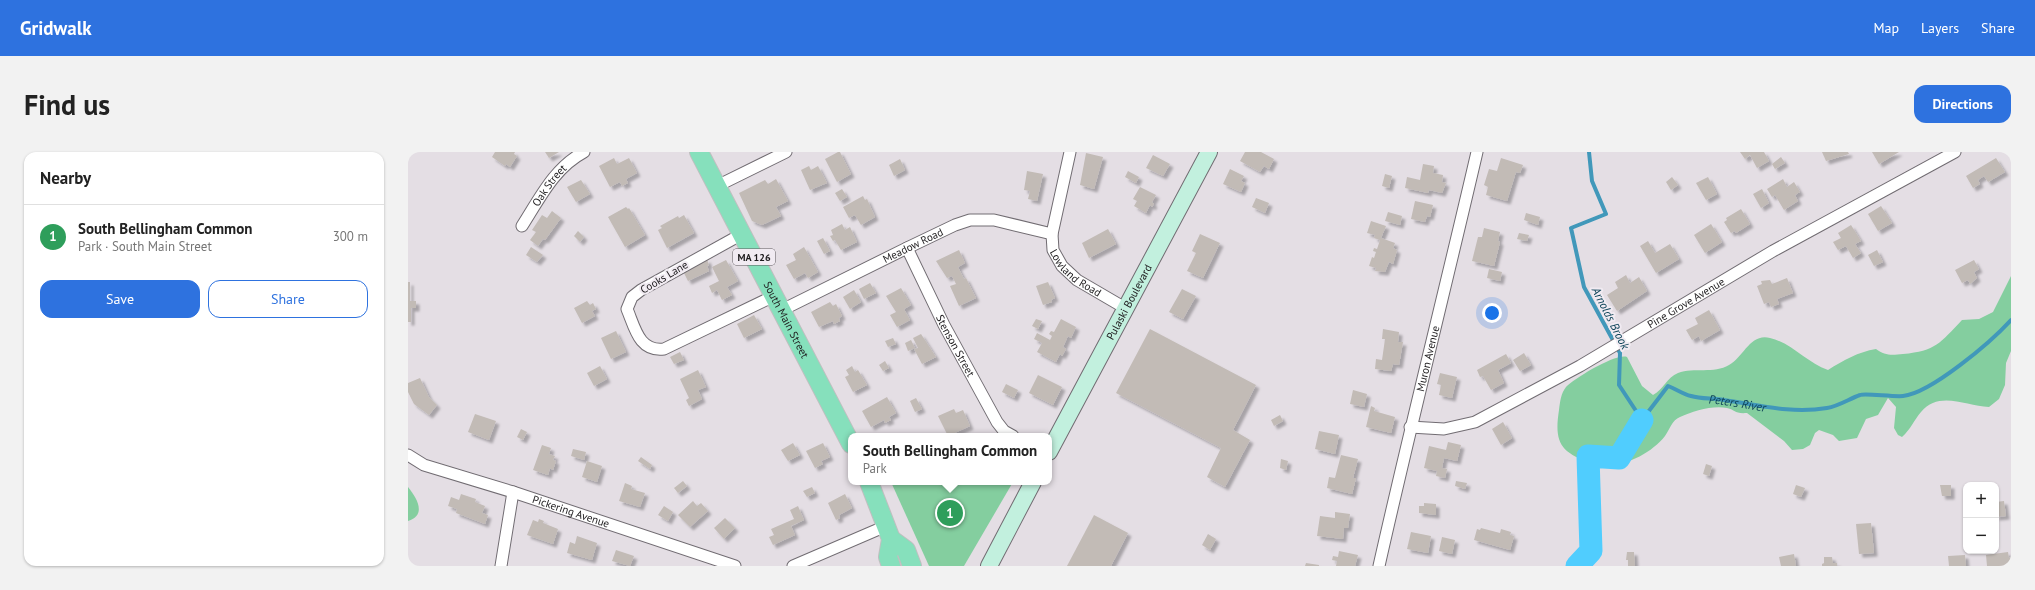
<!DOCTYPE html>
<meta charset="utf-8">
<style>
:root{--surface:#fff;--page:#f2f2f2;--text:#222;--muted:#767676;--line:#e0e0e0;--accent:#2e72df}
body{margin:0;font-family:"PT Sans",sans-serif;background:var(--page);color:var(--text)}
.controls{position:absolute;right:12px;bottom:12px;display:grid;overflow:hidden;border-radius:8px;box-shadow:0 1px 3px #0004}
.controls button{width:36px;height:36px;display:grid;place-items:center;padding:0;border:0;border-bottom:1px solid var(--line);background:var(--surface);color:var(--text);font:20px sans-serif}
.you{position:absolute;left:1084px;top:161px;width:14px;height:14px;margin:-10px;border:3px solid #fff;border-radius:50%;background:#1a73e8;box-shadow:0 0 0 6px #1a73e833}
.badge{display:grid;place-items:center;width:26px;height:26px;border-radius:50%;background:var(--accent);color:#fff;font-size:13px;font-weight:700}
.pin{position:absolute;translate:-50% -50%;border:2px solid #fff;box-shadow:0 1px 4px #0006}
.popup{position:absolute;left:440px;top:281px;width:204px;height:52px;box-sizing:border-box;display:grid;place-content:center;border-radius:8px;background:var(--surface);filter:drop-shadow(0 1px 3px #0005);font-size:13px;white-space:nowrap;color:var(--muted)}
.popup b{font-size:15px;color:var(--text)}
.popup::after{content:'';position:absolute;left:50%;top:100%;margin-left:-8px;border:8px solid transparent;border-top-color:var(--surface)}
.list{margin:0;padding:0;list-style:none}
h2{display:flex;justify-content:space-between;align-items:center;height:52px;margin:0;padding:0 16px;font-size:17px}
h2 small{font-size:13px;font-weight:400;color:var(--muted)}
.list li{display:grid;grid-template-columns:26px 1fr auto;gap:12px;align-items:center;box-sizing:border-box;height:64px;padding:0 16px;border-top:1px solid var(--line)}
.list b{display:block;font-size:15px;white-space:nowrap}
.list p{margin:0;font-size:13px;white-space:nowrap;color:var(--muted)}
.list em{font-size:13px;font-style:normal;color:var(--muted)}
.actions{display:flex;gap:8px;padding:12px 16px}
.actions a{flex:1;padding:9px 0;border:1px solid var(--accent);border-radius:12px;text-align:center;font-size:14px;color:var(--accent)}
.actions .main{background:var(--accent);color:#fff}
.map{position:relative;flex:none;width:1603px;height:414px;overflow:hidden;border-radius:12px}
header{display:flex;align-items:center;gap:24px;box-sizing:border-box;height:56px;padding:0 20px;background:var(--accent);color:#fff}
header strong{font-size:19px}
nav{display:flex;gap:22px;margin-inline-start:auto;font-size:14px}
.intro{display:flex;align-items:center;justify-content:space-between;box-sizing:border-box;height:96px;padding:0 24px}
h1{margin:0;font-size:28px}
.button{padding:10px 18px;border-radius:12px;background:var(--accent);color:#fff;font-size:14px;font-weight:700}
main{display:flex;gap:24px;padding:0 24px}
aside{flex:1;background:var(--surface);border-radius:12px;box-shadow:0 1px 3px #0004}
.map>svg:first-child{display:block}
.green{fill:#84ce9f}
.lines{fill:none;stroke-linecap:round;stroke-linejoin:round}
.stream{stroke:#4198ba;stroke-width:4}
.river{stroke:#50cdfe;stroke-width:23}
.building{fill:#c2bbb6;filter:url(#shadow)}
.street-casing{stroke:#716c72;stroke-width:13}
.secondary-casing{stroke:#716c72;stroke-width:18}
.primary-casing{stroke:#c0bfc0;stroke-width:20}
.street{stroke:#fff;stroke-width:11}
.secondary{stroke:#c2f0de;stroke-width:16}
.primary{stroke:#86e0bc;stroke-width:18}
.labels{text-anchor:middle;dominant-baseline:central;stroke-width:4;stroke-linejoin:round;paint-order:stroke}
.shield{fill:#f1ebf2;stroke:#5d595d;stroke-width:1}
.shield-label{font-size:10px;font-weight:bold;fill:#1d1b1d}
.street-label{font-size:11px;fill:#1d1b1d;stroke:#f1ebf2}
.water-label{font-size:12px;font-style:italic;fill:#0f4559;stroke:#f1ebf2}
</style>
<header>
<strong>Gridwalk</strong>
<nav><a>Map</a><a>Layers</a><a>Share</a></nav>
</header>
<div class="intro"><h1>Find us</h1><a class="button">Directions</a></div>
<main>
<aside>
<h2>Nearby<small></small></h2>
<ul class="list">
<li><span class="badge" style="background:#2e9e5b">1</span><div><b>South Bellingham Common</b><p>Park · South Main Street</p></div><em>300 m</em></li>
</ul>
<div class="actions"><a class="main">Save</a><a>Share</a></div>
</aside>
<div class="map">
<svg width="1603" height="414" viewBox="0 0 1603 414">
<defs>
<filter id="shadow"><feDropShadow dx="3.5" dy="3.5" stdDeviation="1" flood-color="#0004"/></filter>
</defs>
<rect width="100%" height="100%" fill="#e4dee4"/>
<g class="green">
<path d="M1603 124V199L1598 211 1597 233 1591 247 1581 255C1558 254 1531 238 1513 260 1506 268 1503 277 1494 285L1490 283 1486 276 1488 255 1480 246 1470 263 1458 267 1449 286 1431 289 1425 283 1411 278 1407 281 1402 293 1395 297 1384 298 1376 289 1339 261C1326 262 1328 258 1319 256 1305 253 1285 259 1272 265 1264 268 1262 277 1257 284 1242 303 1210 319 1184 311 1152 301 1146 290 1151 258 1152 250 1153 241 1158 235 1167 226 1208 201 1219 205L1234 234 1245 243C1255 238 1259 225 1270 221 1286 215 1306 222 1321 213 1336 205 1342 181 1362 186 1384 191 1399 211 1420 218 1436 208 1450 200 1468 197 1477 204 1484 203 1495 202 1528 199 1532 191 1554 168L1571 167 1585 160Z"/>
<path d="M483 330H605L556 414H521Z"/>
<path d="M0 335C9 346 19 363 0 369Z"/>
</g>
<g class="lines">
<path class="stream" id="s1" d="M1181 0 1184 29 1198 62 1163 76 1176 135 1212 201 1211 233 1234 268 1260 234C1268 237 1275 242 1283 244 1293 247 1305 246 1316 248 1351 253 1383 262 1419 256 1431 254 1441 247 1452 243 1457 241 1485 245 1495 244 1523 241 1583 190 1603 168"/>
<path class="river" d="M1169 414 1183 399 1180 304 1211 306 1234 268"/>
</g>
<g class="building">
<path d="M87 0H107L106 2 109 4 102 15 98 12 97 14 84 5Z"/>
<path d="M137 0H151L141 6Z"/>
<path d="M430 0H432L443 22 429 30 417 7Z"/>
<path d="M837 0H853L866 7 861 17 856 14 852 20 832 9Z"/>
<path d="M1332 0H1356L1361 9 1349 16 1342 3 1337 7Z"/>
<path d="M1414 0H1440L1441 2 1418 9Z"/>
<path d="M1464 0H1491L1471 12Z"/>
<path d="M678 1 695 5 686 37 672 33Z"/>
<path d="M745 3 762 12 755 24 738 16Z"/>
<path d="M1373 5 1377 11 1367 17 1364 12Z"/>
<path d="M206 6 209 12 221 6 229 21 218 27 220 31 214 34 212 30 202 35 191 14Z"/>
<path d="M1093 6 1115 13 1112 21 1108 20 1099 49 1078 43 1080 35 1076 33 1081 17 1089 19Z"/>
<path d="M1588 6 1597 20 1580 30 1576 24 1570 28 1572 32 1565 36 1558 24Z"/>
<path d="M492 7 497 18 486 24 481 13Z"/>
<path d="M1015 12 1026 14 1025 21 1035 23 1034 30 1038 31 1034 41 1021 38 1020 41 997 36 999 25 1012 28Z"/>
<path d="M401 14 403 18 410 14 419 31 402 38 393 18Z"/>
<path d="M822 17 836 24 833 29 837 31 833 40 815 32Z"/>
<path d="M619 19 635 22 629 49 620 47 622 39 616 38Z"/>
<path d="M720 19 731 25 728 31 717 25Z"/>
<path d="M977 22 984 24 981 36 974 34Z"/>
<path d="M1264 25 1270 33 1263 38 1258 30Z"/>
<path d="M1300 25 1309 42 1298 48 1288 31Z"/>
<path d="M368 27 380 49 368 55 373 64 354 73 344 69 331 41 357 28 360 32Z"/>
<path d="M1375 27 1379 35 1386 30 1392 40 1387 43 1390 49 1376 58 1367 43 1364 45 1359 37Z"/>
<path d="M173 28 182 42 168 50 159 35Z"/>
<path d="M732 35 748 43 744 50 746 52 744 55 742 53 738 61 726 54 729 49 725 47Z"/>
<path d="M434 37 439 45 432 49 427 41Z"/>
<path d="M1354 37 1361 51 1353 56 1345 42Z"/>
<path d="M455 44 457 48 459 47 467 65 453 73 447 63 441 66 435 55Z"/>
<path d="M848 46 861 51 857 61 844 55Z"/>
<path d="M1007 49 1025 53 1022 65 1019 64 1017 70 1003 67Z"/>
<path d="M1473 54 1484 71 1470 79 1460 62Z"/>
<path d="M218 55 220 57 221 56 237 83 217 95 200 65Z"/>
<path d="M1333 57 1342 72 1328 81 1327 79 1323 81 1316 70 1319 68 1318 66Z"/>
<path d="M144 59 153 66 137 88 135 87 130 94 122 88 128 80 124 78 134 63 139 66Z"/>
<path d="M980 60 994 64 992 73 977 69Z"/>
<path d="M1118 61 1132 65 1130 73 1116 68Z"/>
<path d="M276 63 286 81 259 96 250 78 254 76 252 74 270 64 271 66Z"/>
<path d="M963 69 978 74 973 86 987 91 985 96 989 98 985 112 981 110 977 120 967 119 968 116 961 114 964 105 966 106 968 100 965 99 966 96 969 97 972 88 966 86 967 83 959 81Z"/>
<path d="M434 72 437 78 442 75 449 90 433 98 427 88 425 89 422 84 425 83 423 78Z"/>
<path d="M1303 72 1314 90 1297 101 1286 83Z"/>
<path d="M1443 73 1453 89 1447 92 1453 101 1445 106 1438 94 1430 98 1425 90 1433 86 1430 81Z"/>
<path d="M1076 76 1092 80 1090 89 1092 90 1086 114 1064 109 1070 85H1074Z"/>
<path d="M700 77 708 92 681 106 674 91Z"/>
<path d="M170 79 176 85 172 90 166 84Z"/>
<path d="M1111 81 1121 83 1119 89 1109 87Z"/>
<path d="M792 82 812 91 795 126 779 119 788 101 784 99Z"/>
<path d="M415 86 422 99 416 102 409 89Z"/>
<path d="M1240 89 1247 101 1262 92 1271 107 1248 121 1232 94Z"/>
<path d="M123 95 135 103 129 110 118 103Z"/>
<path d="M396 95 410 120 400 126 397 121 386 127 378 113 388 108 385 102Z"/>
<path d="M551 98 557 111 550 115 556 127 558 126 568 146 551 154 542 134 548 132 544 124 539 126 528 109Z"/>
<path d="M1469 98 1475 110 1466 114 1460 103Z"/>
<path d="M299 107 301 113 299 114 301 119 280 129 275 119Z"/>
<path d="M318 108 330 129 319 135 324 143 314 148 309 138 304 141 301 134 311 129 304 115Z"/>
<path d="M1566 108 1571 117 1566 120 1569 126 1562 132 1560 128 1554 131 1547 118Z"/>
<path d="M1081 117 1094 120 1092 129 1079 126Z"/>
<path d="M1218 123 1222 131 1231 125 1239 139 1209 159 1199 143 1210 136 1207 130Z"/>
<path d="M1379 126 1385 141 1369 147 1371 152 1363 155 1361 150 1356 152 1349 134 1354 132 1353 129 1362 128 1364 132Z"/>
<path d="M0 130H2V149H8V156H3V170H0Z"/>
<path d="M640 130 647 146 643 148 644 150 635 153 628 134Z"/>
<path d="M462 131 468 141 456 147 451 137Z"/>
<path d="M493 136 503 153 496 157 502 168 489 175 482 163 488 160 478 144Z"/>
<path d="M774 137 788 144 775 167 761 160Z"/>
<path d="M446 138 453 150 442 157 435 145Z"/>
<path d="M179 149 182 153 185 151 188 157 184 159 187 164 174 171 166 156Z"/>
<path d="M422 150 425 154 428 152 434 164 431 166 432 169 426 172 425 169 411 175 403 160Z"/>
<path d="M1301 158 1312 178 1293 189 1291 184 1284 188 1278 178 1290 172 1287 166Z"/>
<path d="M346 163 354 177 336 186 329 172Z"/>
<path d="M628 167 634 169 630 177 624 174Z"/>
<path d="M653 167 668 175 663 186 660 184 655 195 658 197 654 204 652 202 648 210 629 200 634 191 626 187 629 181 642 188 644 184 641 182 643 179 646 180Z"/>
<path d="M742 177 848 233 825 278 842 288 817 335 799 325 813 296 708 241Z"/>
<path d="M975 177 991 180 990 190H995L991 213 985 212 983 219 967 217 968 207 974 208 977 187H974Z"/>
<path d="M208 179 218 200 203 207 193 186Z"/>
<path d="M513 182 528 205 514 212 506 197 510 196 505 186Z"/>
<path d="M485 186 488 192 480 195 477 189Z"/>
<path d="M503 188 507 196 500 199 497 191Z"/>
<path d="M272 200 276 208 266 212 262 205Z"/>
<path d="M1116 201 1123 213 1112 219 1105 208Z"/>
<path d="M1098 202 1103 211 1090 218 1096 231 1083 238 1075 224 1072 225 1069 218Z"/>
<path d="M477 209 481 216 475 219 471 213Z"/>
<path d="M192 214 199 227 186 234 179 221Z"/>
<path d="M444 214 447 220 450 218 459 233 445 240 437 225 441 223 438 218Z"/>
<path d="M290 218 298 235 290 238 294 247 281 254 278 248 281 246 272 227Z"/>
<path d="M1032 221 1049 225 1044 246 1031 243 1033 233 1029 232Z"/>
<path d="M630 223 654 235 645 253 621 241Z"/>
<path d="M12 226 21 245 29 253 21 263 6 252 0 240V231Z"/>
<path d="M598 232 610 238 606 246 594 240Z"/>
<path d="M945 238 959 242 956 255 942 252Z"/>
<path d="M479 245 488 261 481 265 483 268 477 271 476 268 463 275 454 259Z"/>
<path d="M508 246 514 257 507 260 502 249Z"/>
<path d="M963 254 967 256 966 259 987 265 983 281 958 275Z"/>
<path d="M546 257 548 261 555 258 562 274 540 284 530 264Z"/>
<path d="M67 262 88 269 81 288 60 280Z"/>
<path d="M872 263 875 269 866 274 863 268Z"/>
<path d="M1095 270 1104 286 1093 293 1084 277Z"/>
<path d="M113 277 119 280 115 288 109 285Z"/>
<path d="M911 279 931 283 927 302 907 297Z"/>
<path d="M1040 290 1053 293 1049 309 1036 306 1034 316 1039 317 1037 326 1028 324 1029 319 1016 316 1021 294 1038 298Z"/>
<path d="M385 291 392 303 380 309 373 298Z"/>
<path d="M415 291 422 305 413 309 415 312 407 316 398 299Z"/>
<path d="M134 293 143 296 141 302 147 304 145 308 148 309 145 318 142 316 140 323 125 318Z"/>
<path d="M165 297 178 300 176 308 163 304Z"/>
<path d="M933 303 950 307 945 326H948L944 342 919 336 921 325 927 326Z"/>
<path d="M233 305 244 313 242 317 230 309Z"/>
<path d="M873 307 880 309 878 318 872 316Z"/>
<path d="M179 309 194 314 189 330 174 325Z"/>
<path d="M1298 312 1304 314 1301 324 1295 322Z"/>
<path d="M275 329 279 334 270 341 266 336Z"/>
<path d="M1048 329 1059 331 1057 337 1047 334Z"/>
<path d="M217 331 224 334 223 337 237 341 232 355 211 349Z"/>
<path d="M1388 333 1397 336 1393 345 1385 342Z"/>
<path d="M1532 333H1543V344H1534Z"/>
<path d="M404 335 407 341 399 345 395 339Z"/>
<path d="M53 342 68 347 67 350 77 354 74 361 80 363 77 372 48 361 49 357 40 354 43 345 51 348Z"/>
<path d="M437 342 444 356 431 363 432 366 428 368 420 351Z"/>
<path d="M285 349 289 354 293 351 300 359 282 375 270 363Z"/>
<path d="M1596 349 1598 364 1588 365V350Z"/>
<path d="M1016 351 1028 352V363L1011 361V354H1016Z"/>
<circle cx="544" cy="358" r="5"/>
<path d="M256 354 265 360 260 369 250 363Z"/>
<path d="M390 354 396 368 383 374 387 383 365 393 361 385 366 383 363 377 386 367 382 358Z"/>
<path d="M927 360 942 362 940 376H936L935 387 909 384 912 364 927 366Z"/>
<path d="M686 363 720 381 703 414H659Z"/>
<path d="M317 366 327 376 316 387 306 376Z"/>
<path d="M131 367 136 369 135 371 150 377 145 392 119 383 125 368 130 370Z"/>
<path d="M1463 371 1466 401 1451 402 1448 372Z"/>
<path d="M1073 376 1092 381 1093 377 1103 380 1102 383 1106 384 1102 398 1066 388 1069 377 1072 378Z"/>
<path d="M1003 380 1023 384 1020 401 999 397Z"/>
<path d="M800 382 808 387 802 398 794 393Z"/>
<path d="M169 384 189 391 184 408 159 401 162 390 167 392Z"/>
<path d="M1034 385 1047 388 1044 402 1031 399Z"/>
<path d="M208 398 226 404 222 414 204 409Z"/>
<path d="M931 399 950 403 947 414H928L929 409 924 408 925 404 930 405Z"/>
<path d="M1219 400H1226L1227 414H1220V408H1218Z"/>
<path d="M1600 400 1601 406 1603 405V414H1579L1578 403Z"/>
<path d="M1386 402 1388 414H1373L1371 405Z"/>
<path d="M1557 403 1558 414H1541L1540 404Z"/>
<path d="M1416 405H1424L1425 411H1429V414H1414V412L1416 411Z"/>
<path d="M898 411 911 413V414H897Z"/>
</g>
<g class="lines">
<g class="street-casing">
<g id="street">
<path id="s2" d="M662 0 644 82 645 98 654 114 669 128 717 156"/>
<path d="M309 34 378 0"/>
<path id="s3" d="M114 74C132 46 146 16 176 0"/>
<path d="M334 82 233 138 224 145 219 157C227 176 231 200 256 197L366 144"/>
<path id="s4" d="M499 96 536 173 589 270 596 279 605 284"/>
<path id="s5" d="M374 158 499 96 547 73 562 68H586L644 82"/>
<path id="s6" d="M1002 275 1036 277 1067 270 1172 214 1365 99 1547 0"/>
<path id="s7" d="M0 303 16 313 105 340 327 414"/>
<path d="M93 414 105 340"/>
<path d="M385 414 478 374"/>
<path id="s8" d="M971 414C1002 276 1037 138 1069 0"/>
</g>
</g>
<g class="secondary-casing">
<g id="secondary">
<path id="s9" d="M641 300 801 0"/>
<path d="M581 414 625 330"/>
</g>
</g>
<g class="primary-casing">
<g id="primary">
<path id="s10" d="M291 0 443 292"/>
<path d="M461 330 483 387 480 405 483 414"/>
<path d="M483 387 498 398 504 414"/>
</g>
</g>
<use href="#street" class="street"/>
<use href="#secondary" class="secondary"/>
<use href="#primary" class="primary"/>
</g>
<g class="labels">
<rect class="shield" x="325" y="97" width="42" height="16" rx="3"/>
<g class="shield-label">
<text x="346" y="105">MA 126</text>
</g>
<g class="street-label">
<text stroke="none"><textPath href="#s3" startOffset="49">Oak Street</textPath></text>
<text stroke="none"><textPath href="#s5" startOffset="146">Meadow Road</textPath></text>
<text stroke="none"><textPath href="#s2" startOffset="133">Lowland Road</textPath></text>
<text transform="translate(256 125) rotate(-31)">Cooks Lane</text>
<text stroke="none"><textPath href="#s9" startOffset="170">Pulaski Boulevard</textPath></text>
<text stroke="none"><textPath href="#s6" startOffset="308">Pine Grove Avenue</textPath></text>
<text stroke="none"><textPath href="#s10" startOffset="189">South Main Street</textPath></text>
<text stroke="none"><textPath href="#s4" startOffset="109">Stenson Street</textPath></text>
<text stroke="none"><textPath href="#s8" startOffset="213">Muron Avenue</textPath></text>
<text stroke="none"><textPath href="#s7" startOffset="173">Pickering Avenue</textPath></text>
</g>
<g class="water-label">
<text transform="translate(1203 166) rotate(63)">Arnolds Brook</text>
<text stroke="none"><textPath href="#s1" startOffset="427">Peters River</textPath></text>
</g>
</g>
</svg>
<div class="controls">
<button>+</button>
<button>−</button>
</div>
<div class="you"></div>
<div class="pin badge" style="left:542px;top:361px;background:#2e9e5b">1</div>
<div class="popup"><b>South Bellingham Common</b>Park</div>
</div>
</main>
